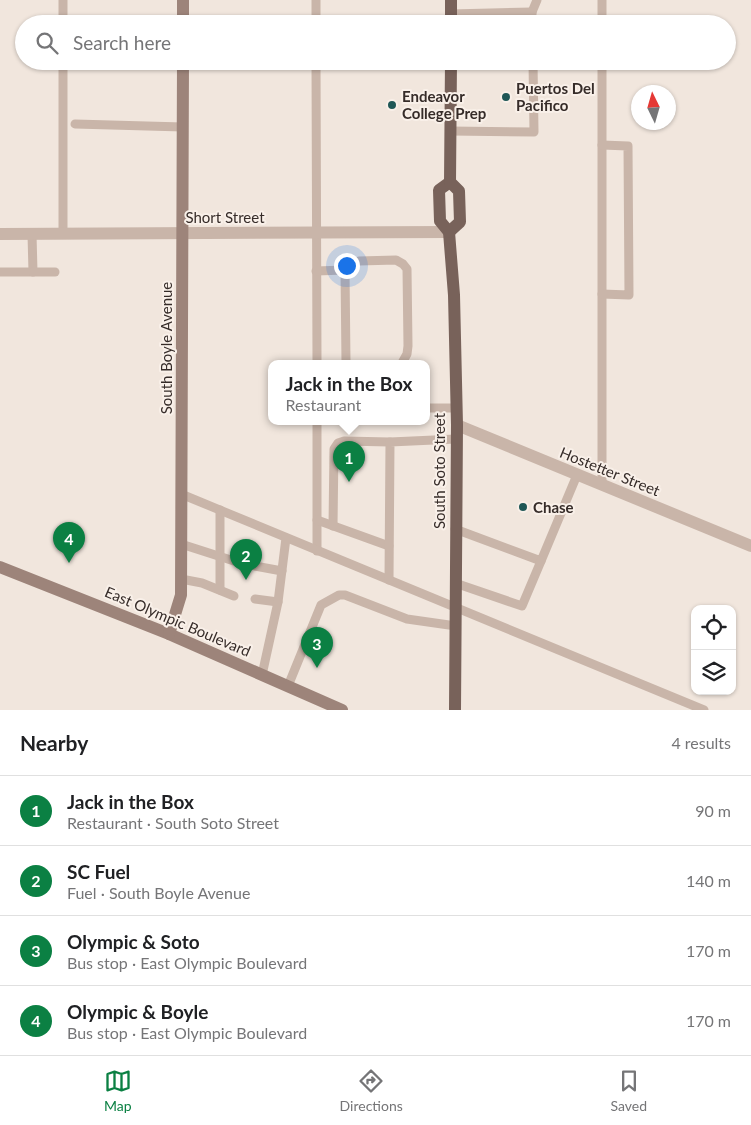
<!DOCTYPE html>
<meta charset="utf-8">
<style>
:root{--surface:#fff;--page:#f2f2f2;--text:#202124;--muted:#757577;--line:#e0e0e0;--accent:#0b8043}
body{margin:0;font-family:Lato,sans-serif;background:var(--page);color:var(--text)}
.controls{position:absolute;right:15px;bottom:15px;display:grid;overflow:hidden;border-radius:10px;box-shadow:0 1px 4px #0004}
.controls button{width:45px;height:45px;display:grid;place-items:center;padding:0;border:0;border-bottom:1px solid var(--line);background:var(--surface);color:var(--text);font:25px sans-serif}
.compass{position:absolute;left:631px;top:85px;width:45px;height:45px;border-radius:50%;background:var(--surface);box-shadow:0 1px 4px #0004;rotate:355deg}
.you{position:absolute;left:346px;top:265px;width:18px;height:18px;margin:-12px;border:4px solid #fff;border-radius:50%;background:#1a73e8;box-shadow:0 0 0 8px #1a73e833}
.badge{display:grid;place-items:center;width:32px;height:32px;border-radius:50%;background:var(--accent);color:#fff;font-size:16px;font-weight:700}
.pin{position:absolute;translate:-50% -41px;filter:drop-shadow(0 1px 2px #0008)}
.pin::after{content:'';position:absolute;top:26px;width:18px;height:15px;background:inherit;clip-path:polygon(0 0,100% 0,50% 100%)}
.popup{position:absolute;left:268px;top:360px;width:162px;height:65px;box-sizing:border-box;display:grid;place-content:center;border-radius:10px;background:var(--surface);filter:drop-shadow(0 1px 4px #0005);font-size:16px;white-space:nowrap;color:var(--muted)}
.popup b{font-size:19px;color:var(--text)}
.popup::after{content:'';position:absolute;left:50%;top:100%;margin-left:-10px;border:10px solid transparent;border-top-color:var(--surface)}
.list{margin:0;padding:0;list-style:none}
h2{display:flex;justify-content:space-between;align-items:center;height:65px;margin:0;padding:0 20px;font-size:21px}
h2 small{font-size:16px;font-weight:400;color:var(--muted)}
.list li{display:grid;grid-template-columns:32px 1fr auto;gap:15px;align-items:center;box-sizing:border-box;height:70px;padding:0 20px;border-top:1px solid var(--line)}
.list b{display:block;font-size:19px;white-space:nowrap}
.list p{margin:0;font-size:16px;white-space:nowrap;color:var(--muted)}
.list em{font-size:16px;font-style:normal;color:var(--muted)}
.icon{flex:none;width:28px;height:28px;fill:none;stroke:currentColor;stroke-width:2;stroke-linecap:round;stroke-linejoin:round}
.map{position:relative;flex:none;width:751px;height:710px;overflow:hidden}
.search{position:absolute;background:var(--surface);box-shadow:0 1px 4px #0004;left:15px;right:15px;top:15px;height:55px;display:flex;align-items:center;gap:12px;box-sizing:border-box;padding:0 18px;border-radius:28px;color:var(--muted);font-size:19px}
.sheet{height:345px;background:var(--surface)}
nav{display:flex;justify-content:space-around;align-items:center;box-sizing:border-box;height:70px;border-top:1px solid var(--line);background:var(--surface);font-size:14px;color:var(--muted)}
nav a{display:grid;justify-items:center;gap:2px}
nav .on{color:var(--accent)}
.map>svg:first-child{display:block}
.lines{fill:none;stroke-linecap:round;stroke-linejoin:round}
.service{stroke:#c9b5a9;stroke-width:9}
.minor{stroke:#c9b5a9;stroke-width:12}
.secondary{stroke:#9d847a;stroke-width:12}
.primary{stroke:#78625a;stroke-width:12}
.poi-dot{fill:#1f5756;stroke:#f9f0e9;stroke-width:2}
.labels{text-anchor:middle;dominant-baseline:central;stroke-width:4;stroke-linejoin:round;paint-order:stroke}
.poi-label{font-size:15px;font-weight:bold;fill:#362c29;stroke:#f9f0e9;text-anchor:start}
.street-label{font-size:15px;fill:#362c29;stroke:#f9f0e9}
</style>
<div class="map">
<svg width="751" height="710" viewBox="0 0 751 710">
<rect width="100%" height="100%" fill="#f1e6dd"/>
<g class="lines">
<g class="service">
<path d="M63 0V24"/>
<path d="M316 0V24"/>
<path d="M602 0V24"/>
<path d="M532 12 537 0"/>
<path d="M451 14 532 12V24"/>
<path d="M63 61V234"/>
<path d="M316 61 317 363"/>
<path d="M602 61V485"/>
<path d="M75 124 183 127"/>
<path d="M450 131 534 132 533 61"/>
<path d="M602 145 628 146 629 295 602 294"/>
<path d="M345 270 359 261 396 260 403 264 407 269 408 346 407 354 402 363"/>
<path d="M316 271 345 270 346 363"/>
<path d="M0 272H33L32 234"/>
<path d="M33 272H55"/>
<path d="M426 408H456"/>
<path d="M317 421V551"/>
<path d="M181 494 704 710"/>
<path d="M317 520 389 546"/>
<path d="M333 526 334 449 338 443 344 441 390 442"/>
<path d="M455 529 541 561 577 475"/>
<path d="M181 544 234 561"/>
<path d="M255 566 282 571"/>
<path d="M181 579 202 583 234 596"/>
<path d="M389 580 390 442 456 439"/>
<path d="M455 583 522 606 541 561"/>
<path d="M220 590V510"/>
<path d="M255 599 278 602"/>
<path d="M262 675 278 602 286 538"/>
<path d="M288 686 321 605 339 595H345L407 619 456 626"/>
</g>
<g class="minor">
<path d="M0 234 449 232"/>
<path d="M457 425 751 546"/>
</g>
<g class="secondary">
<path d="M183 24V0"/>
<path d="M0 567 169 634 342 710"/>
<path d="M169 634 181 595 183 61"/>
</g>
<g class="primary">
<path d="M451 24V0"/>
<path d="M450 182 439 190 440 221 449 232 454 295 457 425 455 710"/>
<path d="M449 232 460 222 459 191 450 182 451 61"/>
</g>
</g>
<g class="poi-dot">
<circle cx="506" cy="97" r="5"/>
<circle cx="392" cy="105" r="5"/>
<circle cx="523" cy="507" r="5"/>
</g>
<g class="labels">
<g class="poi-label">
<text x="516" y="88">Puertos Del<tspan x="516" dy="17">Pacifico</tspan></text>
<text x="402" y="96">Endeavor<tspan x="402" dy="17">College Prep</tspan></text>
<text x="533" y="507">Chase</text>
</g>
<g class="street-label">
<text x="225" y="217">Short Street</text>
<text transform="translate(166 348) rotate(-90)">South Boyle Avenue</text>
<text transform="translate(439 471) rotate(-90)">South Soto Street</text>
<text transform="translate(610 471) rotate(22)">Hostetter Street</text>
<text transform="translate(178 621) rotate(23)">East Olympic Boulevard</text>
</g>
</g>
</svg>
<div class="controls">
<button><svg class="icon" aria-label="locate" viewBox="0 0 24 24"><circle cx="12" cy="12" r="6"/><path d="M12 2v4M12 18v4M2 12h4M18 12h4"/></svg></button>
<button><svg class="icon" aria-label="layers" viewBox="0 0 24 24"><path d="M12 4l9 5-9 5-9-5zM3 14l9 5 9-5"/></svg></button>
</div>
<svg class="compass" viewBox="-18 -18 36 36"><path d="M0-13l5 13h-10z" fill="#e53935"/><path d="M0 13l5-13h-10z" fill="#757577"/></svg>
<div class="you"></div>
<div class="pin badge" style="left:349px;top:482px">1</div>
<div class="popup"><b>Jack in the Box</b>Restaurant</div>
<div class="pin badge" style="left:246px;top:580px">2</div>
<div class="pin badge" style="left:317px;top:668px">3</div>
<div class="pin badge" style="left:69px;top:563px">4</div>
<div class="search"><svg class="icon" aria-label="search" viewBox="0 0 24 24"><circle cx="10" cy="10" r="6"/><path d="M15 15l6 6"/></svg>Search here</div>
</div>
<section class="sheet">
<h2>Nearby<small>4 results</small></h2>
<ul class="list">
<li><span class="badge">1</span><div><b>Jack in the Box</b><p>Restaurant · South Soto Street</p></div><em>90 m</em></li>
<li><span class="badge">2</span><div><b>SC Fuel</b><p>Fuel · South Boyle Avenue</p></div><em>140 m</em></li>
<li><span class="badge">3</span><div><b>Olympic &amp; Soto</b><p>Bus stop · East Olympic Boulevard</p></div><em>170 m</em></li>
<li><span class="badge">4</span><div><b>Olympic &amp; Boyle</b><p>Bus stop · East Olympic Boulevard</p></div><em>170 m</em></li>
</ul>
</section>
<nav>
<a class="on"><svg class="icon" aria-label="map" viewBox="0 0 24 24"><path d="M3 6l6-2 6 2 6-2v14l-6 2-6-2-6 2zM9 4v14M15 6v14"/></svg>Map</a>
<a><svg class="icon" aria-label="directions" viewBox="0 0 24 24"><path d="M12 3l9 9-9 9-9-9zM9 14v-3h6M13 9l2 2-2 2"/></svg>Directions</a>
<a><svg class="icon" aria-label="saved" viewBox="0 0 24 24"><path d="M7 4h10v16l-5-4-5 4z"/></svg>Saved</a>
</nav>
